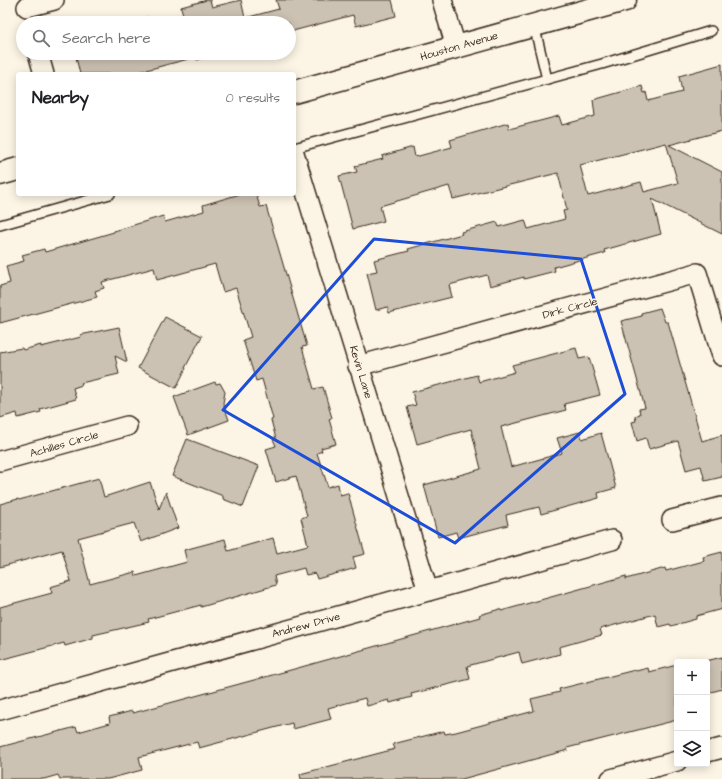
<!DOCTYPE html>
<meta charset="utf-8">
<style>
:root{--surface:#fff;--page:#f6f6f6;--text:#202124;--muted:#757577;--line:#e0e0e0}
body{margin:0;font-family:"Architects Daughter",sans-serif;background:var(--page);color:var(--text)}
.controls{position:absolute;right:12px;bottom:12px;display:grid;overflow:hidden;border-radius:4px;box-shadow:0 2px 10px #0003}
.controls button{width:36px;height:36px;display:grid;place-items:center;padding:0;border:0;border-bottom:1px solid var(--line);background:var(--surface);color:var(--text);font:20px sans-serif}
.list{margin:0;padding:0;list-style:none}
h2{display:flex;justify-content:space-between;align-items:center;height:52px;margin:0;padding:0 16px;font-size:17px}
h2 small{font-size:13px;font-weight:400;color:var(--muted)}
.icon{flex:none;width:22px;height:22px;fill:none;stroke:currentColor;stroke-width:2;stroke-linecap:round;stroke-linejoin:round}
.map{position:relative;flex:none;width:722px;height:779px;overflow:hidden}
.search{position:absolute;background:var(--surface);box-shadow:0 2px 10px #0003;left:16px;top:16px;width:280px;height:44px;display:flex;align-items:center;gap:10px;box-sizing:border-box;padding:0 14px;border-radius:22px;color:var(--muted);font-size:15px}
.panel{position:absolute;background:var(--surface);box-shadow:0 2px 10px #0003;left:16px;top:72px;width:280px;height:124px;border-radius:4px}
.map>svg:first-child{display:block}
.building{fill:#ccc2b3;stroke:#3b2a1e;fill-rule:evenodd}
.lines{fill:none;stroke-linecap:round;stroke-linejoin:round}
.service-casing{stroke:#3b2a1e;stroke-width:12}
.minor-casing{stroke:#3b2a1e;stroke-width:22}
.tertiary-casing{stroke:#3b2a1e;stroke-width:25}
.service{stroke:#fcf5e5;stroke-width:9}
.minor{stroke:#fcf5e5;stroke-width:19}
.tertiary{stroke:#fcf5e5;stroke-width:22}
.marked{fill:none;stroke:#1d4ed8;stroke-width:3;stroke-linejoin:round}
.labels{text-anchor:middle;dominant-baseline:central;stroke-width:3;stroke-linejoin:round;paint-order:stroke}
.street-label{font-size:11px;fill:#3b2a1e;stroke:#fcf5e5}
</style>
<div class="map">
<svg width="722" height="779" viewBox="0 0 722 779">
<rect width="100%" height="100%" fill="#fcf5e5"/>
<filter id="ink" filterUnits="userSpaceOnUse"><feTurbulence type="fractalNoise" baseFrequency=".025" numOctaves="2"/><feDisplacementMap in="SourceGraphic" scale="8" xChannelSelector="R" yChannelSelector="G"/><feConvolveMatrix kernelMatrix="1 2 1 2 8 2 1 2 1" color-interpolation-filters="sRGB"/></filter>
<g filter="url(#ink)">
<g class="building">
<path d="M207 0H210L212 7 241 0 245 18 279 9 276 0H392L396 16 356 26 353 15 289 32V23H154L183 15 181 7Z"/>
<path d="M147 17 149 23H123Z"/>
<path d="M75 53H221L197 60 196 57 131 74H80Z"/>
<path d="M722 64V131L669 145 722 172V234L652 199 661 234 604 250 605 253 554 267 555 271 524 279V277L490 286 487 275 449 285 452 297 389 313 387 307 376 310 367 273 377 271 374 260 409 251 408 249 462 234 461 232 497 222 499 227 525 220 528 229 565 219 563 211 567 210 558 173 453 199 449 186 380 206 384 221 353 229 339 176 357 172 355 166 383 159 382 156 413 147 415 157 452 147 450 140 508 123 509 129 559 116 562 125 595 116 593 100 642 86 644 93 646 92 648 101 682 92 679 76ZM666 143 678 183 644 192 641 182 588 196 580 165Z"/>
<path d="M240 194H256L260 207 266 206 307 346 302 347 314 389 323 387 332 418 329 419 336 444 321 448 322 451 317 453 328 487 338 484 340 495 348 493 365 554 353 557 356 568 317 579 315 573 306 575 304 568 274 576 276 585 201 607V605L148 619 149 622 93 635V638L65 646 64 643 0 660V607L52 593 50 587 71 581 62 550 0 567V504L18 499 19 500 99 478 104 497 150 482 159 509 166 492 178 528 141 542 134 523 78 538 90 584 135 572 136 576 187 562 184 550 225 539 228 551 273 538 277 553 308 545 301 518 307 516 296 476 276 482 266 449 276 446 273 439H276L271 420 273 419 262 379 256 381 243 340 251 337 236 288 223 292 215 264 157 280 154 268 102 282 104 288 95 291 97 297 0 323V286L10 283 6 266 24 261 22 255 44 249 45 252 114 232V231L163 216 165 222 204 211 203 205Z"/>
<path d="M660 308 665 322H668L702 441 722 435V477L705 481 701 466 686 470 678 441 649 449 646 438 637 441 632 422 636 421 635 416 640 414 639 409 645 408 621 321 642 316 641 313Z"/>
<path d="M165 317 202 336 185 368H186L176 388 138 368Z"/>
<path d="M119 327 127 362 115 356 119 374 81 383 82 385 73 388 76 399 40 409 41 412 18 418 17 413 0 418V352L22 348 23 350 41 345V347L81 337 80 335Z"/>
<path d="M576 348 579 359 589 357 600 395 564 404 566 410 501 427 511 467 562 453 557 438 580 432 582 439 601 433 616 488 598 493 599 498 541 514 539 507 506 515 508 525 458 538 456 532 438 537 424 485 481 469 471 429 417 444 407 407 416 405 412 392 477 375 479 382 515 372 512 365Z"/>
<path d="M215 382 216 384 220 383 225 392 223 403 229 420 188 435 174 397Z"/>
<path d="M187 439 259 466 243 507 223 499V496L172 476Z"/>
<path d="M722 552V609L696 616V619L671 626 670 624 658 627 655 614 600 629 602 635 559 647 560 654 522 664 519 652 467 666 470 679 411 694 412 697 390 703 389 700 367 706 365 698 328 708 331 719 293 729 292 723 199 748 197 742 139 757 142 770 108 779H60L58 775 44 779H0V747L76 727 78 732 110 723 109 717 132 711 133 713 287 671 480 617 479 615 500 609 501 611 626 576V579L665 568 666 571 704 561 703 557Z"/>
<path d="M722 657V689L708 693 710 699 707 700V662H702Z"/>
<path d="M677 665V720L567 748 568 750 462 779H301L300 774 395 749 393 744 444 731 445 734 456 732 534 711 531 699 560 692 559 689 635 670 636 671 648 668 649 672Z"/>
</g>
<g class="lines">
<g class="service-casing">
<g id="service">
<path d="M534 25 547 79"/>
<path d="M294 148 602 64 711 31"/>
<path d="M0 225 110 194"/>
</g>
</g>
<g class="minor-casing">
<g id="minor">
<path d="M442 0 456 47"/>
<path d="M27 7 54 0"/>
<path d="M38 53 44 74"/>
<path d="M294 153 428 591"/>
<path d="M358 366 697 273 722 356"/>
<path d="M0 461 127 426"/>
<path d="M672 520 722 507"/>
<path d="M0 710 612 540"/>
<path d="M707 752 722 748"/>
<path d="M611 779 677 761"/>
</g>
</g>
<g class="tertiary-casing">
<g id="tertiary">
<path d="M294 92 625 0"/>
<path d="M0 174 18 169"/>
</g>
</g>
<use href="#service" class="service"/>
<use href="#minor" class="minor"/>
<use href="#tertiary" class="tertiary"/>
</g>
</g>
<path class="marked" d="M374 239 581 259 625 394 455 543 223 410Z"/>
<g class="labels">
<g class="street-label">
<text transform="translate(459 46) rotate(-16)">Houston Avenue</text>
<text transform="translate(570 308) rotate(-15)">Dirk Circle</text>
<text transform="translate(361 372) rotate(73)">Kevin Lane</text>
<text transform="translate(64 444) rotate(-16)">Achilles Circle</text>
<text transform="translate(306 625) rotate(-15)">Andrew Drive</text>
</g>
</g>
</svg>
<div class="controls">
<button>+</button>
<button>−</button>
<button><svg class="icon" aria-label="layers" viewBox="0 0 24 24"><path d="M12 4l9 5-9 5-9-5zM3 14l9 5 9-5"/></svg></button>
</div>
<div class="search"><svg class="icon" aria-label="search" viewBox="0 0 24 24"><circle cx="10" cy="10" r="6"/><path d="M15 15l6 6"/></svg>Search here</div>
<section class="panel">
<h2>Nearby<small>0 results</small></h2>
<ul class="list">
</ul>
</section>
</div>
